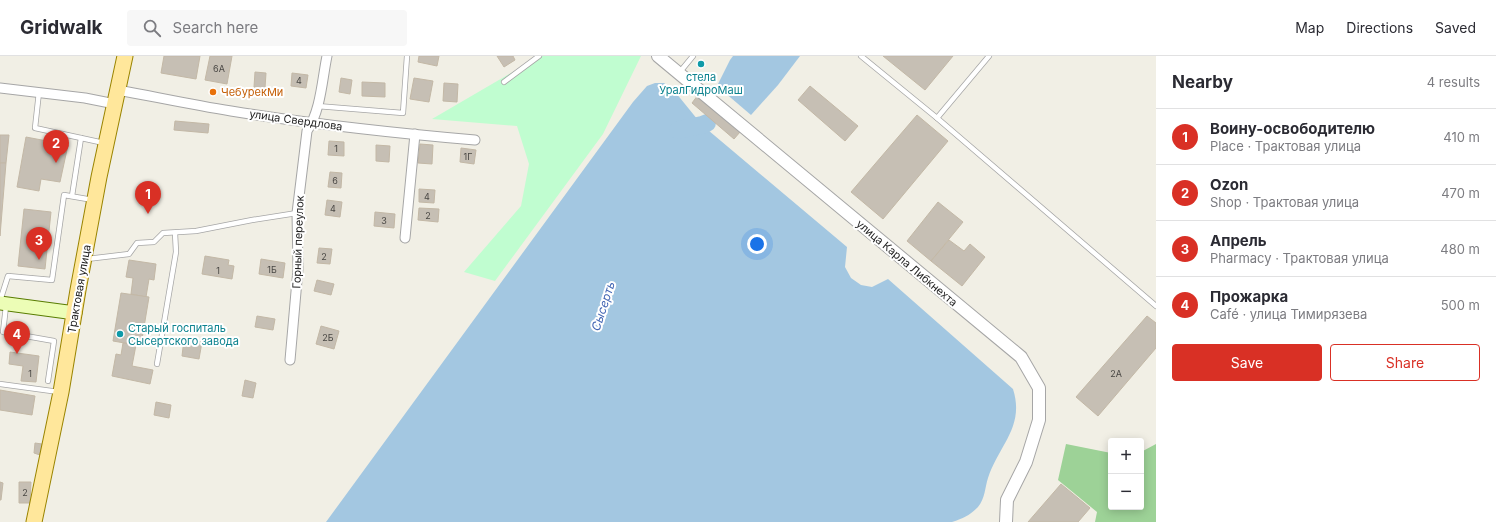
<!DOCTYPE html>
<meta charset="utf-8">
<style>
:root{--surface:#fff;--page:#f7f7f7;--text:#2b2b33;--muted:#7c7c81;--line:#e1e1e2;--accent:#d93025}
body{margin:0;font-family:Inter,sans-serif;background:var(--page);color:var(--text)}
.controls{position:absolute;right:12px;bottom:12px;display:grid;overflow:hidden;border-radius:4px;box-shadow:0 2px 10px #0003}
.controls button{width:36px;height:36px;display:grid;place-items:center;padding:0;border:0;border-bottom:1px solid var(--line);background:var(--surface);color:var(--text);font:20px sans-serif}
.you{position:absolute;left:757px;top:188px;width:14px;height:14px;margin:-10px;border:3px solid #fff;border-radius:50%;background:#1a73e8;box-shadow:0 0 0 6px #1a73e833}
.badge{display:grid;place-items:center;width:26px;height:26px;border-radius:50%;background:var(--accent);color:#fff;font-size:13px;font-weight:700}
.pin{position:absolute;translate:-50% -33px;filter:drop-shadow(0 1px 2px #0008)}
.pin::after{content:'';position:absolute;top:21px;width:14px;height:12px;background:inherit;clip-path:polygon(0 0,100% 0,50% 100%)}
.list{margin:0;padding:0;list-style:none}
h2{display:flex;justify-content:space-between;align-items:center;height:52px;margin:0;padding:0 16px;font-size:17px}
h2 small{font-size:13px;font-weight:400;color:var(--muted)}
.list li{display:grid;grid-template-columns:26px 1fr auto;gap:12px;align-items:center;box-sizing:border-box;height:56px;padding:0 16px;border-top:1px solid var(--line)}
.list b{display:block;font-size:15px;white-space:nowrap}
.list p{margin:0;font-size:13px;white-space:nowrap;color:var(--muted)}
.list em{font-size:13px;font-style:normal;color:var(--muted)}
.actions{display:flex;gap:8px;padding:12px 16px}
.actions a{flex:1;padding:9px 0;border:1px solid var(--accent);border-radius:4px;text-align:center;font-size:14px;color:var(--accent)}
.actions .main{background:var(--accent);color:#fff}
.icon{flex:none;width:22px;height:22px;fill:none;stroke:currentColor;stroke-width:2;stroke-linecap:round;stroke-linejoin:round}
.map{position:relative;flex:none;width:1156px;height:466px;overflow:hidden}
header{display:flex;align-items:center;gap:24px;box-sizing:border-box;height:56px;padding:0 20px;background:var(--surface);border-bottom:1px solid var(--line)}
header strong{font-size:19px}
nav{display:flex;gap:22px;margin-inline-start:auto;font-size:14px}
.search{width:280px;height:36px;background:var(--page);display:flex;align-items:center;gap:10px;box-sizing:border-box;padding:0 14px;border-radius:4px;color:var(--muted);font-size:15px}
main{display:flex}
aside{flex:1;background:var(--surface)}
.map>svg:first-child{display:block}
.forest{fill:#9dd297}
.park{fill:#c0fdd0}
.water{fill:#a3c7e1}
.lines{fill:none;stroke-linecap:round;stroke-linejoin:round}
.river{stroke:#a3c7e1;stroke-width:18}
.building{fill:#c6bfb4;stroke:#c3b8a6}
.service-casing{stroke:#a6a6a6;stroke-width:6}
.minor-casing{stroke:#a6a6a6;stroke-width:11}
.tertiary-casing{stroke:#a6a6a6;stroke-width:14}
.secondary-casing{stroke:#587c00;stroke-width:15}
.primary-casing{stroke:#9a8400;stroke-width:17}
.service{stroke:#fff;stroke-width:4.5}
.minor{stroke:#fff;stroke-width:9}
.tertiary{stroke:#fff;stroke-width:12}
.secondary{stroke:#ecfdb6;stroke-width:13}
.primary{stroke:#ffe79b;stroke-width:15}
.culture-dot{fill:#0f9aa8;stroke:#fff;stroke-width:1.5}
.food-dot{fill:#e8710a;stroke:#fff;stroke-width:1.5}
.labels{text-anchor:middle;dominant-baseline:central;stroke-width:4;stroke-linejoin:round;paint-order:stroke}
.number-label{font-size:9px;fill:#494744}
.culture-label{font-size:11px;fill:#0d838f;stroke:#fff}
.food-label{font-size:11px;fill:#c56008;stroke:#fff;text-anchor:start}
.street-label{font-size:11px;fill:#1f1f1f;stroke:#fff}
.water-label{font-size:12px;font-style:italic;fill:#4568b5;stroke:#fff}
</style>
<header>
<strong>Gridwalk</strong>
<div class="search"><svg class="icon" aria-label="search" viewBox="0 0 24 24"><circle cx="10" cy="10" r="6"/><path d="M15 15l6 6"/></svg>Search here</div>
<nav><a>Map</a><a>Directions</a><a>Saved</a></nav>
</header>
<main>
<div class="map">
<svg width="1156" height="466" viewBox="0 0 1156 466">
<rect width="100%" height="100%" fill="#f1efe5"/>
<path class="forest" d="M1066 388 1111 397V451H1141V396L1156 388V466H1095L1097 456 1058 424Z"/>
<path class="park" d="M540 0H641L603 78 495 225 464 216 521 150 529 108 517 70 432 63Z"/>
<g class="water">
<path d="M733 0H800L778 29 751 59 717 30 730 4Z"/>
<path d="M655 27H664L676 37 702 69 847 191 845 211 851 222 861 229 872 231 888 223 1013 333C1025 371 999 389 988 422 985 431 985 443 978 451 969 460 964 462 952 466H326L633 46 647 30Z"/>
</g>
<g class="lines">
<path class="river" d="M678 74 702 69 707 67"/>
</g>
<g class="building">
<path d="M164 0H200L196 23 161 17Z"/>
<path d="M210 0H232L227 28 205 24Z"/>
<path d="M419 0H439L437 10 418 6Z"/>
<path d="M497 0H513L515 4 504 11Z"/>
<path d="M883 0H953L925 34Z"/>
<path d="M255 16 266 17 265 32 254 31Z"/>
<path d="M292 17 308 19 306 32 291 30Z"/>
<path d="M341 22 352 24 350 38 339 36Z"/>
<path d="M414 22 433 25 429 46 410 43Z"/>
<path d="M362 26 385 27V41L362 40Z"/>
<path d="M444 27 458 28 457 46 443 45Z"/>
<path d="M810 30 858 70 845 85 798 44Z"/>
<path d="M698 39 740 76 734 83 692 47Z"/>
<path d="M917 59 948 85 883 163 851 136Z"/>
<path d="M175 65 209 68 208 77 174 74Z"/>
<path d="M0 79H9L6 107H0Z"/>
<path d="M26 81 68 89 60 126 41 123 39 135 17 131Z"/>
<path d="M329 85 344 86V100L328 99Z"/>
<path d="M420 88 433 89 432 108 418 107Z"/>
<path d="M376 89 390 90 389 106 376 105Z"/>
<path d="M461 92 476 94 474 108 460 106Z"/>
<path d="M0 107H6L0 180Z"/>
<path d="M330 116 342 117 341 132 328 131Z"/>
<path d="M419 133 435 134 434 147 419 146Z"/>
<path d="M327 144 342 146 340 161 325 159Z"/>
<path d="M938 146 963 166 931 205 907 185Z"/>
<path d="M419 152 439 153 438 166 418 164Z"/>
<path d="M24 153 51 156 45 213 18 210Z"/>
<path d="M375 156 395 158 394 172 374 170Z"/>
<path d="M949 184 964 195 970 188 985 201 962 230 931 205Z"/>
<path d="M319 192 332 193 330 208 317 207Z"/>
<path d="M205 200 229 204 228 209 234 210 232 223 202 218Z"/>
<path d="M261 203 285 207 283 222 259 218Z"/>
<path d="M129 204 156 208 154 224 149 223 146 241 131 238 133 222 126 221Z"/>
<path d="M317 224 334 228 331 239 314 235Z"/>
<path d="M121 237 149 241 141 289H136L113 285Z"/>
<path d="M257 260 275 263 273 274 255 271Z"/>
<path d="M1147 260 1156 267V292L1098 360 1076 341Z"/>
<path d="M321 270 339 275 334 293 316 288Z"/>
<path d="M184 283 202 286 199 303 182 300Z"/>
<path d="M123 287 136 289 132 310 153 314 150 328 112 320 116 298 121 299Z"/>
<path d="M10 296 39 300 36 326 21 325 23 310 9 308Z"/>
<path d="M245 324 256 327 253 342 242 340Z"/>
<path d="M0 334 35 340 32 359 0 354Z"/>
<path d="M156 346 171 349 169 362 154 359Z"/>
<path d="M35 387 42 388 40 399 34 397Z"/>
<path d="M0 426 3 427 1 444H0Z"/>
<path d="M19 426H31L30 447H19Z"/>
<path d="M1061 428 1090 452 1078 466H1028Z"/>
</g>
<g class="lines">
<g class="service-casing">
<g id="service">
<path d="M861 0 937 62 1156 250"/>
<path d="M679 17 693 0"/>
<path d="M504 26 539 0"/>
<path d="M39 36 35 72 104 87"/>
<path d="M317 50 403 57 407 0"/>
<path d="M937 62 989 0"/>
<path d="M72 140 81 82"/>
<path d="M87 203 129 198 137 187 154 186 163 177 196 175 252 164 297 157"/>
<path d="M0 245 8 220 52 224 64 139 93 144"/>
<path d="M6 250 3 276 54 285 48 325"/>
<path d="M157 308 176 196 175 177"/>
<path d="M0 328 59 336"/>
</g>
</g>
<g class="minor-casing">
<g id="minor">
<path d="M0 32 85 42 115 48"/>
<path d="M118 34C156 41 193 49 231 55 312 68 394 77 475 84"/>
<path d="M405 182 415 78"/>
<path d="M290 304 298 213 297 157 307 75C321 54 322 24 327 0"/>
</g>
</g>
<g class="tertiary-casing">
<path id="tertiary" d="M658 0 1021 301 1039 332V364L1026 406 1007 444 1006 466"/>
</g>
<g class="secondary-casing">
<path id="secondary" d="M0 247 75 257"/>
</g>
<g class="primary-casing">
<path id="primary" d="M34 466 61 336 78 234 99 121 125 0"/>
</g>
<use href="#service" class="service"/>
<use href="#minor" class="minor"/>
<use href="#tertiary" class="tertiary"/>
<use href="#secondary" class="secondary"/>
<use href="#primary" class="primary"/>
</g>
<g class="culture-dot">
<circle cx="701" cy="8" r="4"/>
<circle cx="120" cy="278" r="4"/>
</g>
<circle class="food-dot" cx="213" cy="36" r="4"/>
<g class="labels">
<g class="number-label">
<text x="219" y="12">6А</text>
<text x="299" y="24">4</text>
<text x="336" y="92">1</text>
<text x="468" y="100">1Г</text>
<text x="335" y="124">6</text>
<text x="427" y="140">4</text>
<text x="333" y="152">4</text>
<text x="428" y="159">2</text>
<text x="384" y="164">3</text>
<text x="324" y="200">2</text>
<text x="272" y="213">1Б</text>
<text x="218" y="214">1</text>
<text x="328" y="281">2Б</text>
<text x="30" y="317">1</text>
<text x="1116" y="317">2А</text>
<text x="25" y="436">2</text>
</g>
<g class="culture-label">
<text x="701" y="21">стела<tspan x="701" dy="13">УралГидроМаш</tspan></text>
<text x="128" y="272" text-anchor="start">Старый госпиталь<tspan x="128" dy="13">Сысертского завода</tspan></text>
</g>
<g class="food-label">
<text x="221" y="36">ЧебурекМи</text>
</g>
<g class="street-label">
<text transform="translate(296 64) rotate(8)">улица Свердлова</text>
<text transform="translate(298 186) rotate(-88)">Горный переулок</text>
<text transform="translate(907 207) rotate(40)">улица Карла Либкнехта</text>
<text transform="translate(79 233) rotate(-80)">Трактовая улица</text>
</g>
<g class="water-label">
<text transform="translate(603 250) rotate(-72)">Сысерть</text>
</g>
</g>
</svg>
<div class="controls">
<button>+</button>
<button>−</button>
</div>
<div class="you"></div>
<div class="pin badge" style="left:148px;top:158px">1</div>
<div class="pin badge" style="left:56px;top:107px">2</div>
<div class="pin badge" style="left:39px;top:204px">3</div>
<div class="pin badge" style="left:17px;top:298px">4</div>
</div>
<aside>
<h2>Nearby<small>4 results</small></h2>
<ul class="list">
<li><span class="badge">1</span><div><b>Воину-освободителю</b><p>Place · Трактовая улица</p></div><em>410 m</em></li>
<li><span class="badge">2</span><div><b>Ozon</b><p>Shop · Трактовая улица</p></div><em>470 m</em></li>
<li><span class="badge">3</span><div><b>Апрель</b><p>Pharmacy · Трактовая улица</p></div><em>480 m</em></li>
<li><span class="badge">4</span><div><b>Прожарка</b><p>Café · улица Тимирязева</p></div><em>500 m</em></li>
</ul>
<div class="actions"><a class="main">Save</a><a>Share</a></div>
</aside>
</main>
